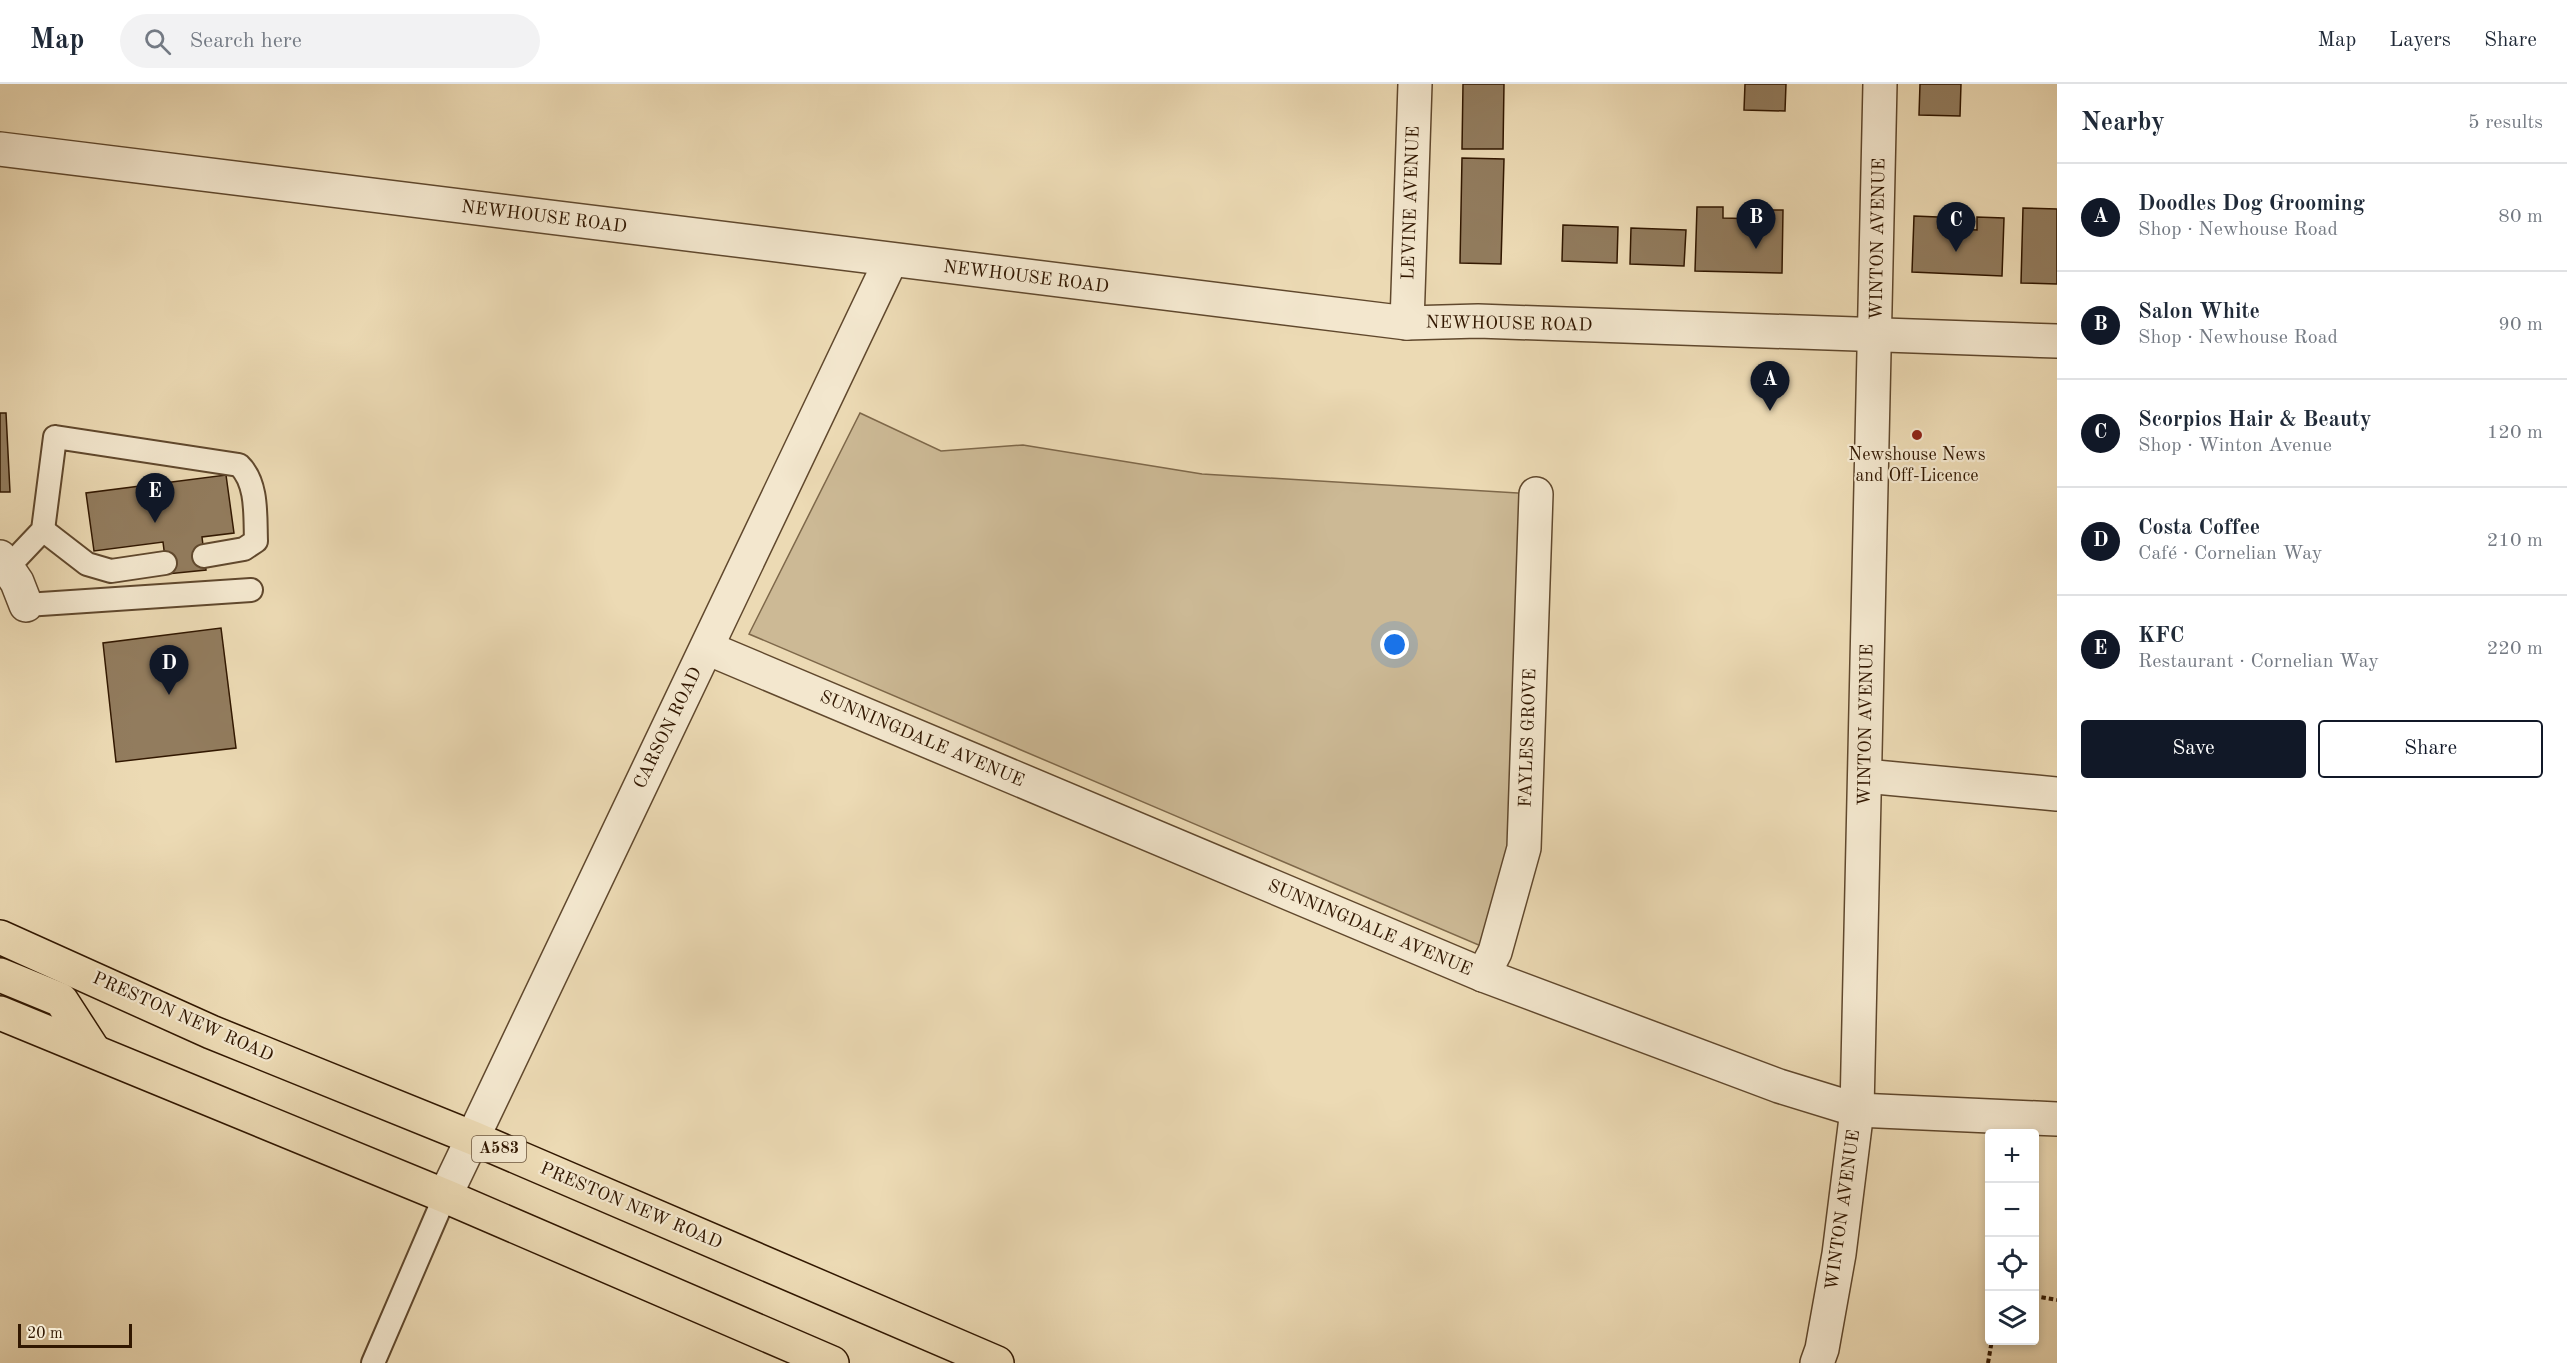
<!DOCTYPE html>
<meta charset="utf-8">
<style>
:root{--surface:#fff;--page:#f2f2f3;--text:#1f2937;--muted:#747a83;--line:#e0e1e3;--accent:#111827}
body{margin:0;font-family:"Old Standard TT",serif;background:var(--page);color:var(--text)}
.controls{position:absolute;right:18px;bottom:18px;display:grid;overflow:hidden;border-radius:6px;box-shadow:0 3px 9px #0003}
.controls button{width:54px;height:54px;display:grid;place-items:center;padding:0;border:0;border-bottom:2px solid var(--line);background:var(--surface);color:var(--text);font:30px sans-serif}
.scale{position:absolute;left:18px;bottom:15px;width:114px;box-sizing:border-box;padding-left:6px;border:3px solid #311700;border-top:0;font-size:16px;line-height:21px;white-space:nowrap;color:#311700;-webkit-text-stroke:4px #f3e7ce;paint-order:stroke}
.you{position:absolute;left:1395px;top:561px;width:21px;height:21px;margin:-15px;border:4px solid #fff;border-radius:50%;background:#1a73e8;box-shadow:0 0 0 9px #1a73e833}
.badge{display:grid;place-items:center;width:39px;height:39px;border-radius:50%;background:var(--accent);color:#fff;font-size:20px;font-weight:700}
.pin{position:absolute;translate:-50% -50px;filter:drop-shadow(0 2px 3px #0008)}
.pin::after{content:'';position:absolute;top:32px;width:21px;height:18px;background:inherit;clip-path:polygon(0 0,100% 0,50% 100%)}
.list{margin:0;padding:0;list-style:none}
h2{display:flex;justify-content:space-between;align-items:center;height:78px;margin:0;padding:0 24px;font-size:26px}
h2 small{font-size:20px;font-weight:400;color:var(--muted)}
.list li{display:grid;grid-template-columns:39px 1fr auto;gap:18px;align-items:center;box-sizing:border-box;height:108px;padding:0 24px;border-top:2px solid var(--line)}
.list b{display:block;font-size:22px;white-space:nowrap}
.list p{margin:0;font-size:20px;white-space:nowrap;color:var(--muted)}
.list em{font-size:20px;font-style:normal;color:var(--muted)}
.actions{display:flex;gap:12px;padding:18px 24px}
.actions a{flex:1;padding:14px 0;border:2px solid var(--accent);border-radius:6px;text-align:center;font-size:21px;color:var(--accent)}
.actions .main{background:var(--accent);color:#fff}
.icon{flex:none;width:33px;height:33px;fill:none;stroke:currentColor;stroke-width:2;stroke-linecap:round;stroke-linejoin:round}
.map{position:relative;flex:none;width:2057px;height:1279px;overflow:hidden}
header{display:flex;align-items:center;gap:36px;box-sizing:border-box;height:84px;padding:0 30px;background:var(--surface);border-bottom:2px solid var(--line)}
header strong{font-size:28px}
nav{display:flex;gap:33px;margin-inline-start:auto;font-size:21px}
.search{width:420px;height:54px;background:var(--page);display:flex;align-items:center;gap:15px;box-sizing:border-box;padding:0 21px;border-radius:33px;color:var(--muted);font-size:22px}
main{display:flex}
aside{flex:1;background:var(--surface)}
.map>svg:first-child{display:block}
.green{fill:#ccb995;stroke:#7e684a;stroke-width:1.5}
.building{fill:#927c5e;stroke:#311700;stroke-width:1.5}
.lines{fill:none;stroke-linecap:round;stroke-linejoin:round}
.lane-casing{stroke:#60482d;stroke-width:26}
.street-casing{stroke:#60482d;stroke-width:36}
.highway-casing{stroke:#311700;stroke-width:36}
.path{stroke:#311700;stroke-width:4;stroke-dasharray:4.5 3;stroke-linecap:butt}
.lane{stroke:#f3e7ce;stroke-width:22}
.street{stroke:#f3e7ce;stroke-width:33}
.highway{stroke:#ecdab4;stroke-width:33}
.poi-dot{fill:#8f2418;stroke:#f3e7ce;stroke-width:2}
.labels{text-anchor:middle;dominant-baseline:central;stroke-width:4.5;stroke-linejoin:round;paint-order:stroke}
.shield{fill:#f3e7ce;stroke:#6b553e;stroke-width:1.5}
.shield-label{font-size:16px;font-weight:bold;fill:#311700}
.street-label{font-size:18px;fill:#311700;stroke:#f3e7ce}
.poi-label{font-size:18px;fill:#311700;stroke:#f3e7ce}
</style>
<header>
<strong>Map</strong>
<div class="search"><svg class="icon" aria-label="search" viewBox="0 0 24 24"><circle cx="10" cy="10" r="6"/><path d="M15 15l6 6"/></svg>Search here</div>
<nav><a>Map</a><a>Layers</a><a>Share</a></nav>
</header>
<main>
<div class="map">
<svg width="2057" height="1279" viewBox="0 0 2057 1279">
<rect width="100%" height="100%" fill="#ecdab4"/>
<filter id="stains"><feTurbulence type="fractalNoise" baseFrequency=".00333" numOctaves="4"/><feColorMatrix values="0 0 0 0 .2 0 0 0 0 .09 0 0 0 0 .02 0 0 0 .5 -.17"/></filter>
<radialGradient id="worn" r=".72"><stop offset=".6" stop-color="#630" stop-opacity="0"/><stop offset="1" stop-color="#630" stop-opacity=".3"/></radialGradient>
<path class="green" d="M860 329 941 367 1023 361 1202 390 1536 410 1524 764 1495 868 749 550Z"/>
<g class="building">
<path d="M1463 0H1504L1503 65H1462Z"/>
<path d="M1745 0H1786L1785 27 1744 26Z"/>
<path d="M1920 0H1961L1960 32 1919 31Z"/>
<path d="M1462 74 1504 75 1501 180 1460 179Z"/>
<path d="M1697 123H1723V134L1761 135V126H1783L1782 189 1695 187Z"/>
<path d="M2023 124 2057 125V200L2021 199Z"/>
<path d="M1914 132 1938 133V144L1977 146V133L2004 134 2002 192 1912 188Z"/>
<path d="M1563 141 1618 143 1617 179 1562 177Z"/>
<path d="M1631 144 1686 146 1684 182 1630 180Z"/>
<path d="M0 329H6L10 408H0Z"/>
<path d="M226 391 234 449 202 453 206 486 167 490 163 458 94 467 86 409Z"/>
<path d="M221 544 236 664 116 678 103 559Z"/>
</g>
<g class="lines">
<g class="lane-casing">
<g id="lane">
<path d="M43 446 87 480 111 487 165 479"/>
<path d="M8 483 43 446 55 353 239 381C258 399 255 432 256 457L244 465 204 472"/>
<path d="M26 521 251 506"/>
<path d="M373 1279 445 1112"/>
</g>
</g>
<g class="street-casing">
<g id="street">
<path d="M0 65 1407 239 1478 237 2057 257"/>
<path d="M1407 239 1415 0"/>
<path d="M0 473 17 498 26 521"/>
<path d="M707 564 1483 891 1779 1002 1857 1026 2057 1035"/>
<path d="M1865 692 2057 710"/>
<path d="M1483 891 1495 868 1524 764 1536 410"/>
<path d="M445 1112 891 176"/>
<path d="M1817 1279 1822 1265 1839 1170 1857 1026 1880 0"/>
</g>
</g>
<g class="highway-casing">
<g id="highway">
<path d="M0 853 211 948 473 1054 997 1279"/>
<path d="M0 891 61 916 94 967"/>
<path d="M0 929 445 1112 832 1279"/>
</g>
</g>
<g class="path">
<path d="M2034 1212 2057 1216"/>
<path d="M1988 1279 1992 1256"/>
</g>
<use href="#lane" class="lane"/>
<use href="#street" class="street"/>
<use href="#highway" class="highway"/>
</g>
<circle class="poi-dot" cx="1917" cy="351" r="6"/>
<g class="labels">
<rect class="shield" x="472" y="1052" width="54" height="26" rx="4.5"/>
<g class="shield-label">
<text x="499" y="1065">A583</text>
</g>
<g class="street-label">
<text transform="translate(1411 119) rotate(-88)">LEVINE AVENUE</text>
<text transform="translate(544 133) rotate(7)">NEWHOUSE ROAD</text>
<text transform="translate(1878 155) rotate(-89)">WINTON AVENUE</text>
<text transform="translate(1026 193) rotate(7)">NEWHOUSE ROAD</text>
<text transform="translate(1509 240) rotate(1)">NEWHOUSE ROAD</text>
<text transform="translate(1866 641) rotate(-89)">WINTON AVENUE</text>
<text transform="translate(668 644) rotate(-64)">CARSON ROAD</text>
<text transform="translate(1528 654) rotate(-88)">FAYLES GROVE</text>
<text transform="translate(922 655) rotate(23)">SUNNINGDALE AVENUE</text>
<text transform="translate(1370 844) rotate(23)">SUNNINGDALE AVENUE</text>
<text transform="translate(183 933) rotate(24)">PRESTON NEW ROAD</text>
<text transform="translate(631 1122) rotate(23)">PRESTON NEW ROAD</text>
<text transform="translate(1843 1126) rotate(-82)">WINTON AVENUE</text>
</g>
<g class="poi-label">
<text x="1917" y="371">Newshouse News<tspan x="1917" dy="21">and Off-Licence</tspan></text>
</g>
</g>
<rect width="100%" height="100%" filter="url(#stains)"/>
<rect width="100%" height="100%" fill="url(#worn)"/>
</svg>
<div class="controls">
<button>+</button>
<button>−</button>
<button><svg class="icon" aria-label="locate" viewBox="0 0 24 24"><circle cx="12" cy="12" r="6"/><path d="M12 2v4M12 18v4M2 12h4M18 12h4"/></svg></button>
<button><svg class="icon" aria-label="layers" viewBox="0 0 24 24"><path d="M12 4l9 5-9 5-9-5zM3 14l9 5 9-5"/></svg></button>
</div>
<div class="scale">20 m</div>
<div class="you"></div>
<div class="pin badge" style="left:1770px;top:327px">A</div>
<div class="pin badge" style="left:1756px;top:165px">B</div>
<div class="pin badge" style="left:1956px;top:168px">C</div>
<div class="pin badge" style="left:169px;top:611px">D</div>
<div class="pin badge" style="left:155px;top:439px">E</div>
</div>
<aside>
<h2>Nearby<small>5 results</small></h2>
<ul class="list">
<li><span class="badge">A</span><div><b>Doodles Dog Grooming</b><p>Shop · Newhouse Road</p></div><em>80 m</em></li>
<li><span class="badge">B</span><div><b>Salon White</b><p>Shop · Newhouse Road</p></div><em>90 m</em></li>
<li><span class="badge">C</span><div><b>Scorpios Hair &amp; Beauty</b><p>Shop · Winton Avenue</p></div><em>120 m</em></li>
<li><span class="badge">D</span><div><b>Costa Coffee</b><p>Café · Cornelian Way</p></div><em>210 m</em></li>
<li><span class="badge">E</span><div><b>KFC</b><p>Restaurant · Cornelian Way</p></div><em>220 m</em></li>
</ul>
<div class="actions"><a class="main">Save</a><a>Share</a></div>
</aside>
</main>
